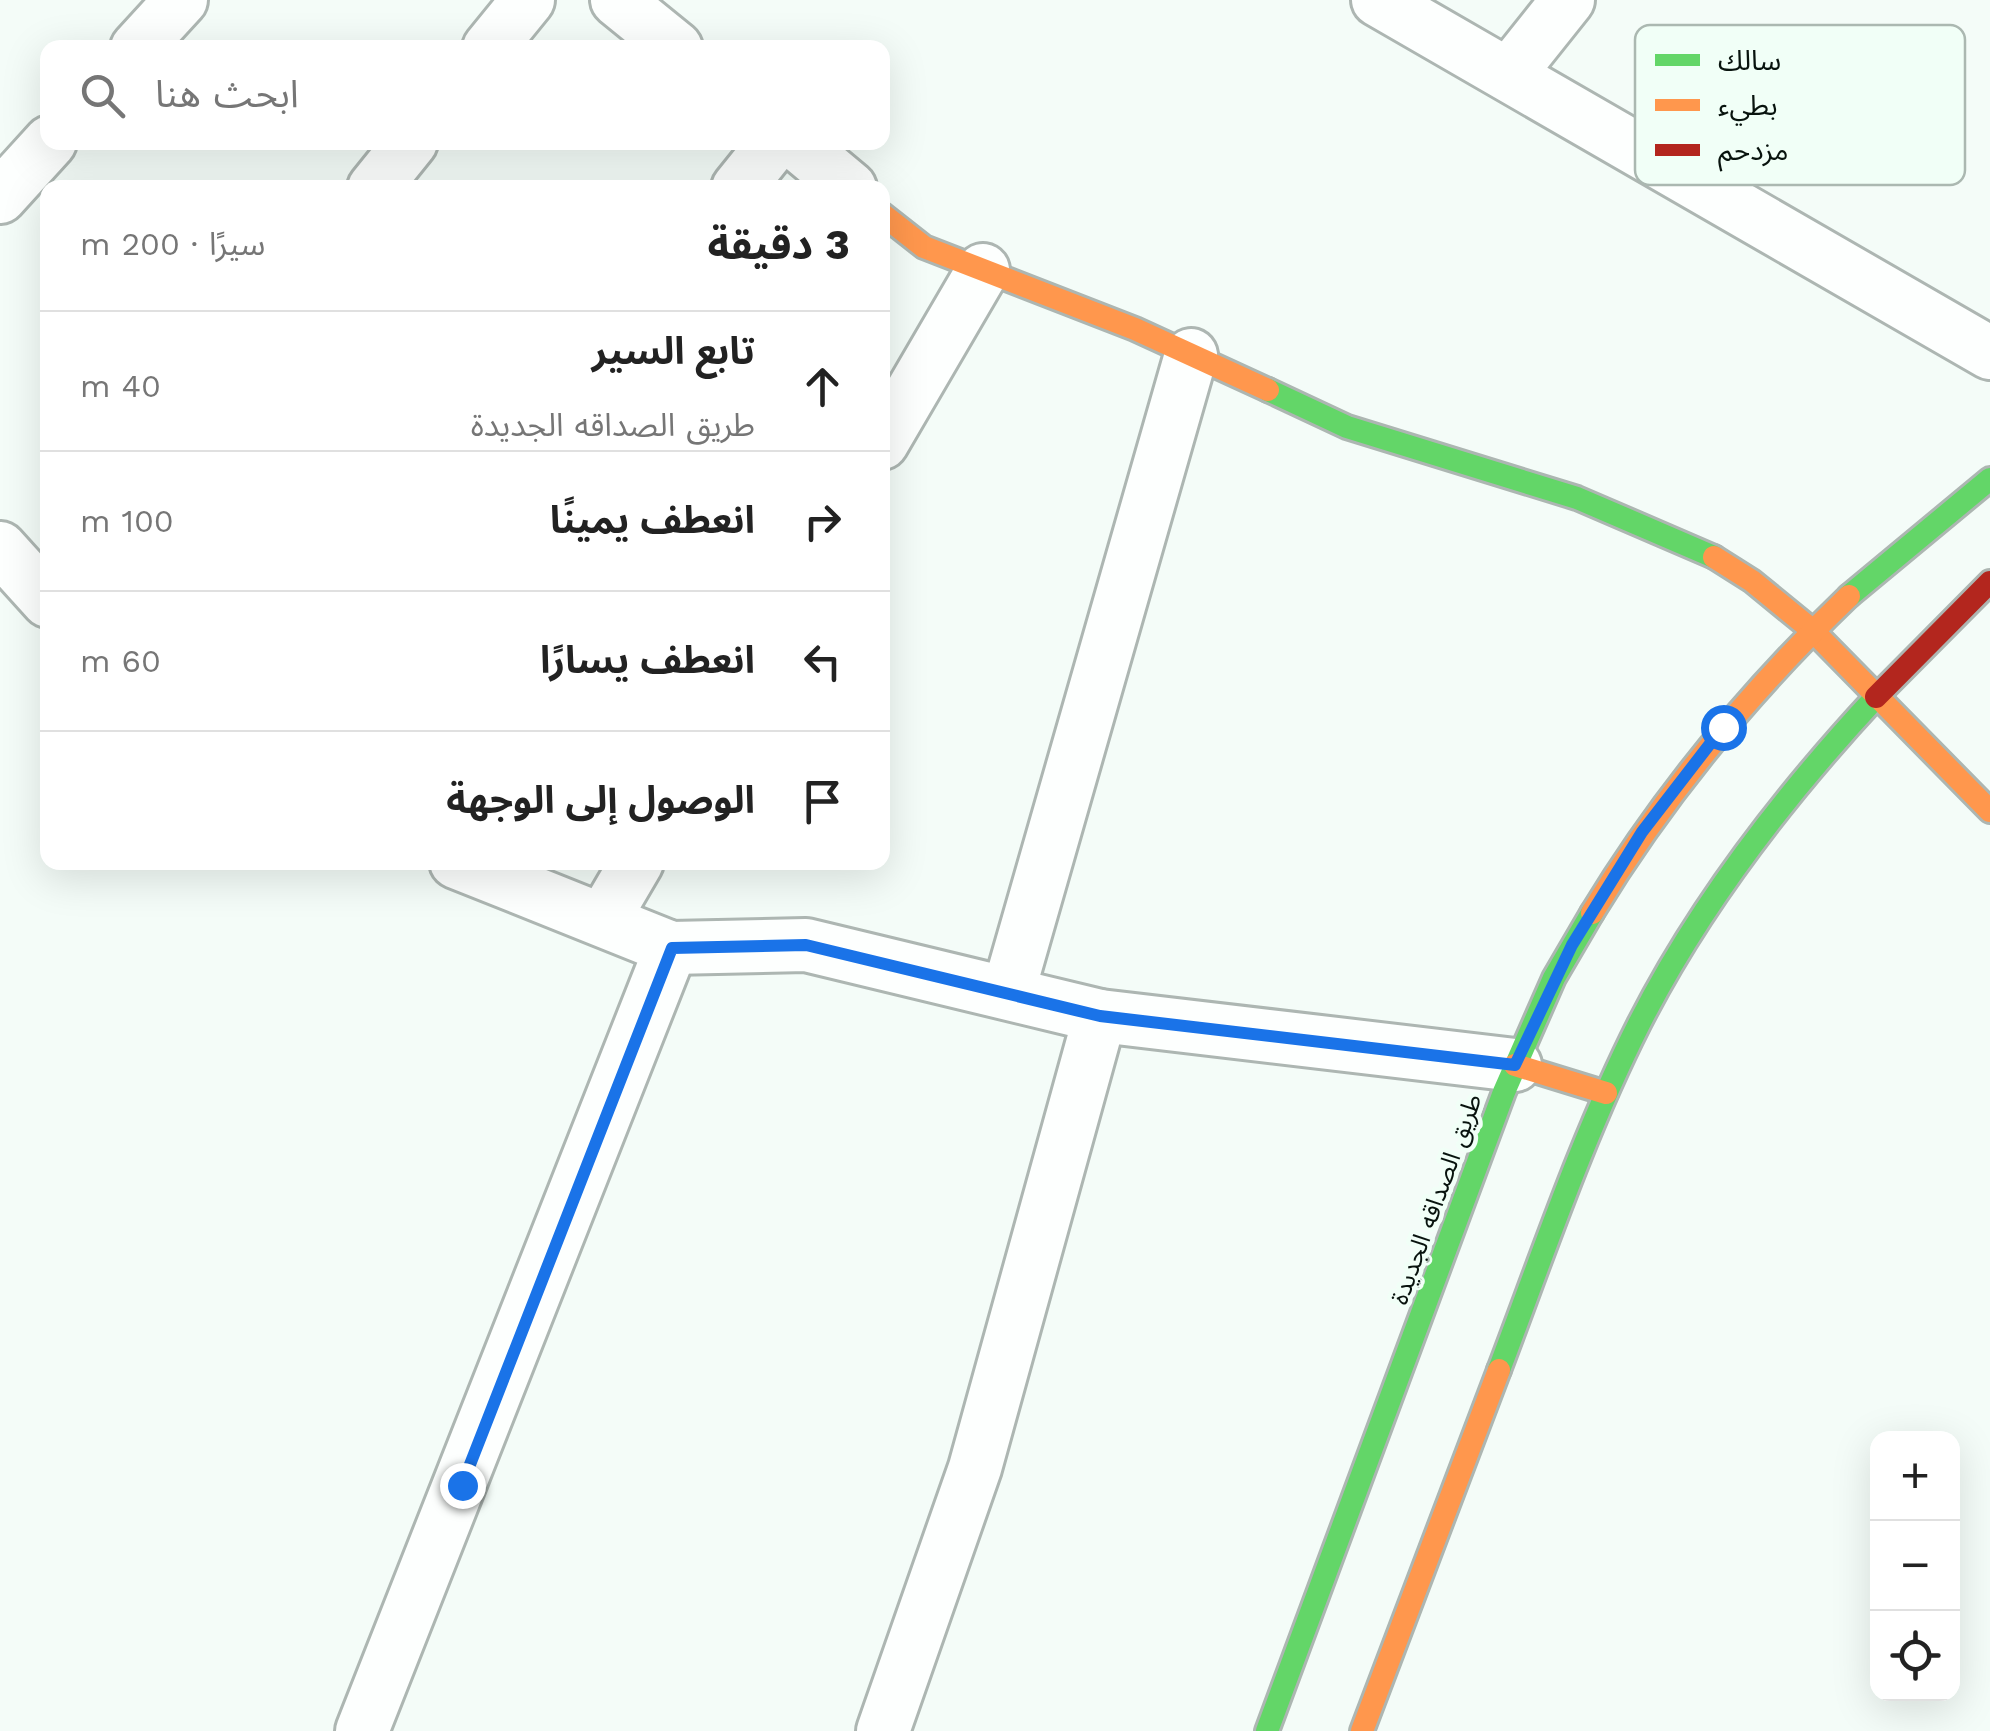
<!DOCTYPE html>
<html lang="ar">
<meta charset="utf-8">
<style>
:root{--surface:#fff;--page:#f2f2f2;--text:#222;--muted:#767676;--line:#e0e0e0}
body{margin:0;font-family:"Work Sans","Noto Sans Arabic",sans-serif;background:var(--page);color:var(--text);direction:rtl}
.controls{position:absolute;right:30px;bottom:30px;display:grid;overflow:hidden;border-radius:20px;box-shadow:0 10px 40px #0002}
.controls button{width:90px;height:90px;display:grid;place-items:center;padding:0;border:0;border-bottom:2px solid var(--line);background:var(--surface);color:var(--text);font:50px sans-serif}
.stop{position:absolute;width:30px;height:30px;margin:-22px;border:8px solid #1a73e8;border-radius:50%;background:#fff}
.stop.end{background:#1a73e8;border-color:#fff;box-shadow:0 2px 10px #0008}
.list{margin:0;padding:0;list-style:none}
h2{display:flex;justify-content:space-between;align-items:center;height:130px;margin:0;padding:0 40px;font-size:42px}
h2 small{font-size:32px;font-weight:400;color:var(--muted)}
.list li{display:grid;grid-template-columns:65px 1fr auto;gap:30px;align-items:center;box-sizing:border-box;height:140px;padding:0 40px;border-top:2px solid var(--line)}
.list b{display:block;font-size:38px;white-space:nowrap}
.list p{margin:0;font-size:32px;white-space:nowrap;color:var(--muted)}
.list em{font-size:32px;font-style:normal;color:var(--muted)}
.icon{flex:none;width:55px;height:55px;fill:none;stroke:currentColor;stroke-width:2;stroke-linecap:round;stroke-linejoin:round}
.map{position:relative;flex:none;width:1990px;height:1731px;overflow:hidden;direction:ltr}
.search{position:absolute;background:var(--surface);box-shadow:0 10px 40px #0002;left:40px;top:40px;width:850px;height:110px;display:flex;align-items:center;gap:25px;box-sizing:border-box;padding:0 35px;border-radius:20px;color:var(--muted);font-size:38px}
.panel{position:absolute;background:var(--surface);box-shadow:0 10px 40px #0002;left:40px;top:180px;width:850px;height:690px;border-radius:20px;direction:rtl}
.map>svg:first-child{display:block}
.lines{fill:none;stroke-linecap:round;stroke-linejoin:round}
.street-casing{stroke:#adb6b2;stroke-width:58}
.fast-casing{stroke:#adb6b2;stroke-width:28}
.slow-casing{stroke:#adb6b2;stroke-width:28}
.jam-casing{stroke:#adb6b2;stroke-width:28}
.street{stroke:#fdfffe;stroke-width:52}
.fast{stroke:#63d668;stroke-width:22}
.slow{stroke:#ff974d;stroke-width:22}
.jam{stroke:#b3261e;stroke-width:22}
.route{stroke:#1a73e8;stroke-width:12}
.labels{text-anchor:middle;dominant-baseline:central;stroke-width:9;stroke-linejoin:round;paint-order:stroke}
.street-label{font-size:25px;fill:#08130e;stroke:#f1fff7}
.key{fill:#f1fff7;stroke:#abb8b1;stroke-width:2.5}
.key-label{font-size:28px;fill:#08130e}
</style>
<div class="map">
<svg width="1990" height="1731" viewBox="0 0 1990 1731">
<rect width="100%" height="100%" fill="#f4fcf8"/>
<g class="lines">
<g class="street-casing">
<g id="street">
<path d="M617 0 676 48"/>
<path d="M1378 0 1990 353"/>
<path d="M137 48 181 0"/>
<path d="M489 48 528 0"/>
<path d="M1509 74 1568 0"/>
<path d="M795 142 850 188"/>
<path d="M374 188 411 142"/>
<path d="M738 188 775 142"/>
<path d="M0 197 50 142"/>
<path d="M882 443 983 270"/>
<path d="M0 548 48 601"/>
<path d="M456 862 671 948 806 945 1100 1016 1515 1065"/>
<path d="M603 920 637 862"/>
<path d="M1008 993 1191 355"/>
<path d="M362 1731 671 948"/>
<path d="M883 1731 975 1468 1100 1016"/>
</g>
</g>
<g class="fast-casing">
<g id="fast">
<path d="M1268 390 1347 427 1577 498 1714 557"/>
<path d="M1849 596 1990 479"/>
<path d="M1499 1370C1543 1254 1583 1135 1639 1024 1700 904 1784 796 1876 697"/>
<path d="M1267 1731 1504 1092 1554 978 1592 913"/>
</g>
</g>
<g class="slow-casing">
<g id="slow">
<path d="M882 214 924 247 1135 329 1268 390"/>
<path d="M1714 557 1752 581 1812 630 1990 811"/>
<path d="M1592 913C1663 796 1750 691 1849 596"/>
<path d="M1515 1065 1606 1093"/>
<path d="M1362 1731 1499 1370"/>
</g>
</g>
<g class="jam-casing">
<path id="jam" d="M1876 697 1990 582"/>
</g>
<use href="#street" class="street"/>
<use href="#fast" class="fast"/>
<use href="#slow" class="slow"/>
<use href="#jam" class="jam"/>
</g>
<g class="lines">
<path class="route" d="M462 1485 672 948 806 945 1100 1016 1515 1065 1572 945 1642 832 1723 727"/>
</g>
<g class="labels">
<g class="street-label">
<text transform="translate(1436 1199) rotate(-70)">طريق الصداقه الجديدة</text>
</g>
</g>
<rect x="1635" y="25" width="330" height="160" rx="15" class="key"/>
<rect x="1655" y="54" width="45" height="12" fill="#63d668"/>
<rect x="1655" y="99" width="45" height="12" fill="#ff974d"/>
<rect x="1655" y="144" width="45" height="12" fill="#b3261e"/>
<g class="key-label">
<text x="1718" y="70">سالك</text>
<text x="1718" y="115">بطيء</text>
<text x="1718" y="160">مزدحم</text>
</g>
</svg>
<div class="controls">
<button>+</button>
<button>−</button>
<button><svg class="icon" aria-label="locate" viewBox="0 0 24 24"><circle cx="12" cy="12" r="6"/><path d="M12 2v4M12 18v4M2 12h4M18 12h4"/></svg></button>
</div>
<div class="stop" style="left:1723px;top:727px"></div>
<div class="stop end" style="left:462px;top:1485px"></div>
<div class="search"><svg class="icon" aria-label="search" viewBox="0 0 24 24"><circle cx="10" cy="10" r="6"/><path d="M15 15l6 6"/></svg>ابحث هنا</div>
<section class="panel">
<h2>3 دقيقة<small>سيرًا · 200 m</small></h2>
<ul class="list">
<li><svg class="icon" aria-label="ahead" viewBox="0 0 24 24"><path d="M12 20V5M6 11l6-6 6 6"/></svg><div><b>تابع السير</b><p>طريق الصداقه الجديدة</p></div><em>40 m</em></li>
<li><svg class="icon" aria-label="right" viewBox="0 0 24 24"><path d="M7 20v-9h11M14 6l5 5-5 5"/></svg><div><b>انعطف يمينًا</b></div><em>100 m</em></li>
<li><svg class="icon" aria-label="left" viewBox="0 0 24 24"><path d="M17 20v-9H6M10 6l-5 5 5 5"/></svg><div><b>انعطف يسارًا</b></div><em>60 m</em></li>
<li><svg class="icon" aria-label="arrive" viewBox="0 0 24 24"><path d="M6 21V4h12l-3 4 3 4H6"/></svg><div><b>الوصول إلى الوجهة</b></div></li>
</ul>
</section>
</div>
